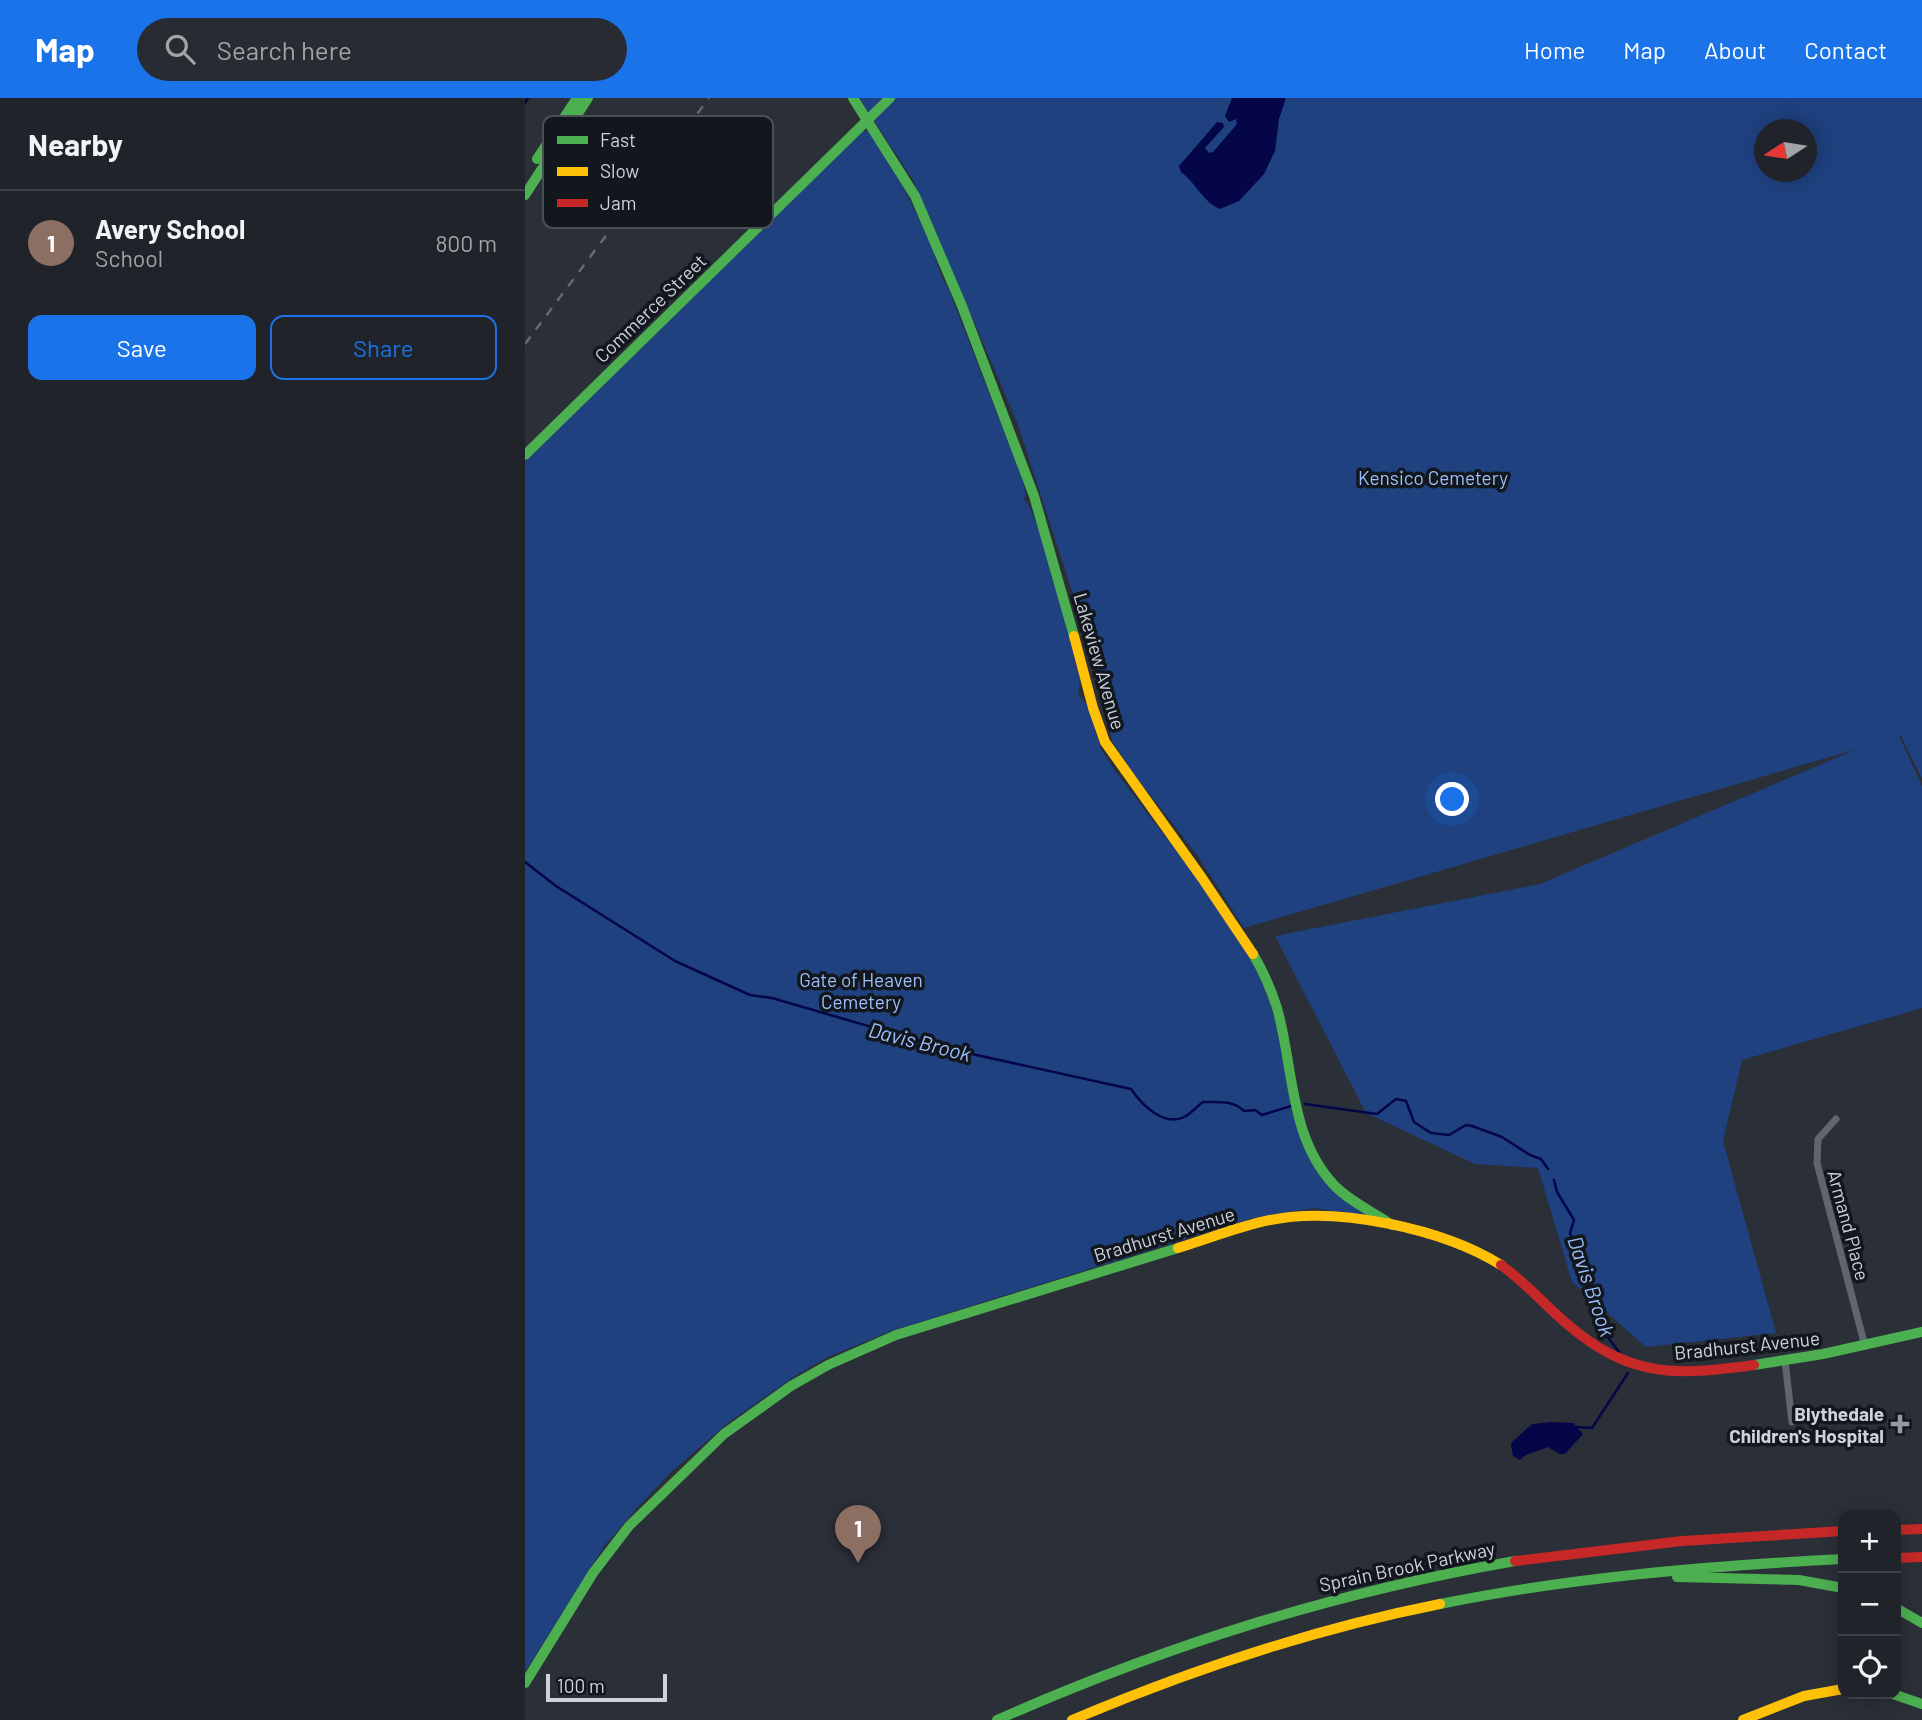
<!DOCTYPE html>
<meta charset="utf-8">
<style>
:root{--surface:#20232a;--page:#282b32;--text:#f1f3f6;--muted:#a2a4a8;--line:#3d4047;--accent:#1a73e8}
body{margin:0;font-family:Barlow,sans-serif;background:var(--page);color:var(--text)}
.controls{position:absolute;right:21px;bottom:21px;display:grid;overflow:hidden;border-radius:14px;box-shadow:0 4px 18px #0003}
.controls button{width:63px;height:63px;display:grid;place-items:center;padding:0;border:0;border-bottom:2px solid var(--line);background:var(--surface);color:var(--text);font:35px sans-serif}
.compass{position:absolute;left:1229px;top:21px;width:63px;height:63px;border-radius:50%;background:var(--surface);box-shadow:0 4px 18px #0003;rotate:258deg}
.scale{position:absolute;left:21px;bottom:18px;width:121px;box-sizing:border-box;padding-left:7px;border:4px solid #cdd2dc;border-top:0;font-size:19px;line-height:24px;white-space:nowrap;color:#cdd2dc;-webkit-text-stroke:5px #12161d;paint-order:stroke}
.you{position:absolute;left:928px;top:702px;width:24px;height:24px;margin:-18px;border:5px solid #fff;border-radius:50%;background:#1a73e8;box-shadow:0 0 0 10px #1a73e833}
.badge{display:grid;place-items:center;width:46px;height:46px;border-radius:50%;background:var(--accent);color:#fff;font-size:23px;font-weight:700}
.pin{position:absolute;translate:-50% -58px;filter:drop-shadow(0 2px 4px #0008)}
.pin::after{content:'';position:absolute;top:37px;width:24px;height:21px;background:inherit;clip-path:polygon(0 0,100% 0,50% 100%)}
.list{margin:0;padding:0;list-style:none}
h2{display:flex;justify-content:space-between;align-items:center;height:91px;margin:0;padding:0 28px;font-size:30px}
h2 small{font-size:23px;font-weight:400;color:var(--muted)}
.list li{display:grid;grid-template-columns:46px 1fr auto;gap:21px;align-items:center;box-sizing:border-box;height:105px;padding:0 28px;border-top:2px solid var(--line)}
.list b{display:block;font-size:26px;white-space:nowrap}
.list p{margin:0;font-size:23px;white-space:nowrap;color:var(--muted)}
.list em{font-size:23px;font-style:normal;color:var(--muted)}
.actions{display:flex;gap:14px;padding:21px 28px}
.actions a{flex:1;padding:16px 0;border:2px solid var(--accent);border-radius:14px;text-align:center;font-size:24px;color:var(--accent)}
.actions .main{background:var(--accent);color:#fff}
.icon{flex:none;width:38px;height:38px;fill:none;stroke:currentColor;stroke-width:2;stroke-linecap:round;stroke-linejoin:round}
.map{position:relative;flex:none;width:1397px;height:1622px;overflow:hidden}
header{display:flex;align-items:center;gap:42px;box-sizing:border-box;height:98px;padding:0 35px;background:var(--accent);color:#fff}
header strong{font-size:33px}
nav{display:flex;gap:38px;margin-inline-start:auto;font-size:24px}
.search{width:490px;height:63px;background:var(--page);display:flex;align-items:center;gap:18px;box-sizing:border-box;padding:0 24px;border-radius:38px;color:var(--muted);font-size:26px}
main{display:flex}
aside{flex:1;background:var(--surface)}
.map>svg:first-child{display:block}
.green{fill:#1f417f;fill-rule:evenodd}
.water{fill:#040648}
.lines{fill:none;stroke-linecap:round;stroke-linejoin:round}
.stream{stroke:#040648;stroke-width:2.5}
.street{stroke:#606671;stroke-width:7}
.fast{stroke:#4caf50;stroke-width:10}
.slow{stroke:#ffc107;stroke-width:10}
.jam{stroke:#c62828;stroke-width:10}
.rail{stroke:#646972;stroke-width:2.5;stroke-dasharray:9 9;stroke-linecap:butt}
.poi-dot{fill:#9499a3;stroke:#12161d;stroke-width:2.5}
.labels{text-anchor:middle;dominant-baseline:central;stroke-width:7;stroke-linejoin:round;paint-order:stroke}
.street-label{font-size:19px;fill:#cdd2dc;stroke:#12161d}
.park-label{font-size:19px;fill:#9cbffb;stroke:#12161d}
.poi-label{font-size:19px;font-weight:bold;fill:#cdd2dc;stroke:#12161d;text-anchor:end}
.water-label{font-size:21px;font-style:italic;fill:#9cbffb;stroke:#12161d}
.key{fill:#12161d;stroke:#4a4e56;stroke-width:2}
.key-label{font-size:19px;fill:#cdd2dc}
</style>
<header>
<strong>Map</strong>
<div class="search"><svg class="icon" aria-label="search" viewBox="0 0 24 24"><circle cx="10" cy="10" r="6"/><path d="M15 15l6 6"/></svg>Search here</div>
<nav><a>Home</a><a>Map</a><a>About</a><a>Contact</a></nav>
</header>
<main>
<aside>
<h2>Nearby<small></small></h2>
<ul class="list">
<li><span class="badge" style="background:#8d6e63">1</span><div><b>Avery School</b><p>School</p></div><em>800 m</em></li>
</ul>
<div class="actions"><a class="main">Save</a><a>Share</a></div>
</aside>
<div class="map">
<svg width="1397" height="1622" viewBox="0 0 1397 1622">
<rect width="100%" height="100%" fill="#2b2f38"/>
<g class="green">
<path d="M334 0H1397V681L1376 638H1374L1397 688V910L1217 962 1198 1043 1251 1235 1121 1249 1047 1184 1013 1070 950 1066 841 1015 750 838 1015 786 1332 651 719 830 673 758 607 674 587 643 575 579 492 324 388 82ZM1240 32H1282V74H1240Z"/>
<path d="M337 33H344L378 89 406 145 416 178 423 190 496 377 501 396 499 401C515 415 547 551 555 581L553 597 561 605 577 653 591 674C638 738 701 810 735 880 769 950 751 1044 814 1097 823 1104 831 1111 841 1114V1119L789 1110 728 1120 366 1233 303 1259 273 1276 204 1324 145 1375 112 1410 80 1447 0 1574V363Z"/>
</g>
<g class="water">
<path d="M707 0H761L754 21 750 53 739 76 714 103 695 111C678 104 670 84 656 74L654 68 692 24 698 25 699 29 680 50 684 55 688 54 712 26 711 21 704 24 700 18Z"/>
<path d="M1026 1324 1048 1325 1058 1336 1040 1356H1035L1023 1349 1001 1357 995 1362 988 1358 986 1347 987 1344 1007 1326Z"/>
</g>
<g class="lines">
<g class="stream">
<path d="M0 5 3 0"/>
<path d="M0 764 31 788 150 863 225 897 247 900 415 949 606 991C617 1007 639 1029 659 1019 667 1015 671 1009 678 1004 694 1004 707 1002 719 1013L730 1012 737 1017 766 1008"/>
<path d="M780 1006 852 1016 871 1001 881 1003 889 1024 906 1035 924 1037 941 1027 947 1028 977 1039 1005 1057 1016 1061 1023 1071"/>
<path d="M1029 1082 1032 1094 1049 1122 1045 1135 1082 1238 1094 1254"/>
<path d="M1052 1329 1067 1330 1103 1275"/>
</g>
<g class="street">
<path d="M1311 1021 1293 1041 1292 1065 1340 1248"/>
<path d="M1260 1263 1267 1324"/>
</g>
<g class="fast">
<path d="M328 0 390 98 437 208 509 398 549 538"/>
<path d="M12 61 52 0"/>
<path d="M0 97 63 0"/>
<path d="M0 357 365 0"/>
<path d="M728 856C738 873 746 891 752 910 769 970 764 1039 809 1087 825 1104 849 1114 867 1127"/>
<path d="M1229 1267 1298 1256 1397 1234"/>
<path d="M1152 1479 1274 1482 1318 1490"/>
<path d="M915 1506C1048 1479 1183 1468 1318 1461"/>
<path d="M1371 1510 1397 1525"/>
<path d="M0 1585 68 1475 104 1428 199 1336 266 1288 303 1267 371 1237 653 1150"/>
<path d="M1368 1596 1397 1606"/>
<path d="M472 1622C642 1547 807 1495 990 1463"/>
</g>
<g class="slow">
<path d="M549 538 568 610 580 644 677 780 728 856"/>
<path d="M653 1150C683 1141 714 1128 745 1122 813 1108 918 1131 976 1167"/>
<path d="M547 1622C666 1572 788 1531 915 1506"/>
<path d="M1218 1622 1279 1598 1318 1591"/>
</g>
<g class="jam">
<path d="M976 1167C1000 1184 1019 1206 1041 1225 1104 1280 1150 1278 1229 1267"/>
<path d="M1371 1432 1397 1431"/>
<path d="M1371 1460 1397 1459"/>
<path d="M990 1463 1157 1443 1318 1433"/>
</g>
<path class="rail" d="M0 246 184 0"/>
</g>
<path class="poi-dot" d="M1371.5 1315.5h7v7h7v7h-7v7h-7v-7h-7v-7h7z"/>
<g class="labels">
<g class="street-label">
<text transform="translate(125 210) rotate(-44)">Commerce Street</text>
<text transform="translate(575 563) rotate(74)">Lakeview Avenue</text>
<text transform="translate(1324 1127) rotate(75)">Armand Place</text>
<text transform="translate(639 1136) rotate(-17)">Bradhurst Avenue</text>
<text transform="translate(1222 1247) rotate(-6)">Bradhurst Avenue</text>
<text transform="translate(882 1468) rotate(-12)">Sprain Brook Parkway</text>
</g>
<g class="park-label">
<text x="908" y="379">Kensico Cemetery</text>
<text x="336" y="881">Gate of Heaven<tspan x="336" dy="22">Cemetery</tspan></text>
</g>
<g class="poi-label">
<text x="1359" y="1315">Blythedale<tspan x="1359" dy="22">Children's Hospital</tspan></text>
</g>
<g class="water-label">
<text transform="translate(395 943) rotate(14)">Davis Brook</text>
<text transform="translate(1067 1188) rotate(71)">Davis Brook</text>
</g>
</g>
<rect x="18" y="18" width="230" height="112" rx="10" class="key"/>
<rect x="32" y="38" width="31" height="8" fill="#4caf50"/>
<rect x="32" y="69" width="31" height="9" fill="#ffc107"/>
<rect x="32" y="101" width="31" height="8" fill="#c62828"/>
<g class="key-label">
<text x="75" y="49">Fast</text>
<text x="75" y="80">Slow</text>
<text x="75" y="112">Jam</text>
</g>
</svg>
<div class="controls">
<button>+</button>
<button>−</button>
<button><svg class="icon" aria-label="locate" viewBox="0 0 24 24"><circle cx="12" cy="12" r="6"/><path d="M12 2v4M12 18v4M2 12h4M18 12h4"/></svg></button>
</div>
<svg class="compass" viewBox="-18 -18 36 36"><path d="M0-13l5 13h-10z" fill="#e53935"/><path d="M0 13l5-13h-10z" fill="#a2a4a8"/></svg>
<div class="scale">100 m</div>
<div class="you"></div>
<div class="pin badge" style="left:333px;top:1465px;background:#8d6e63">1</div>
</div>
</main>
